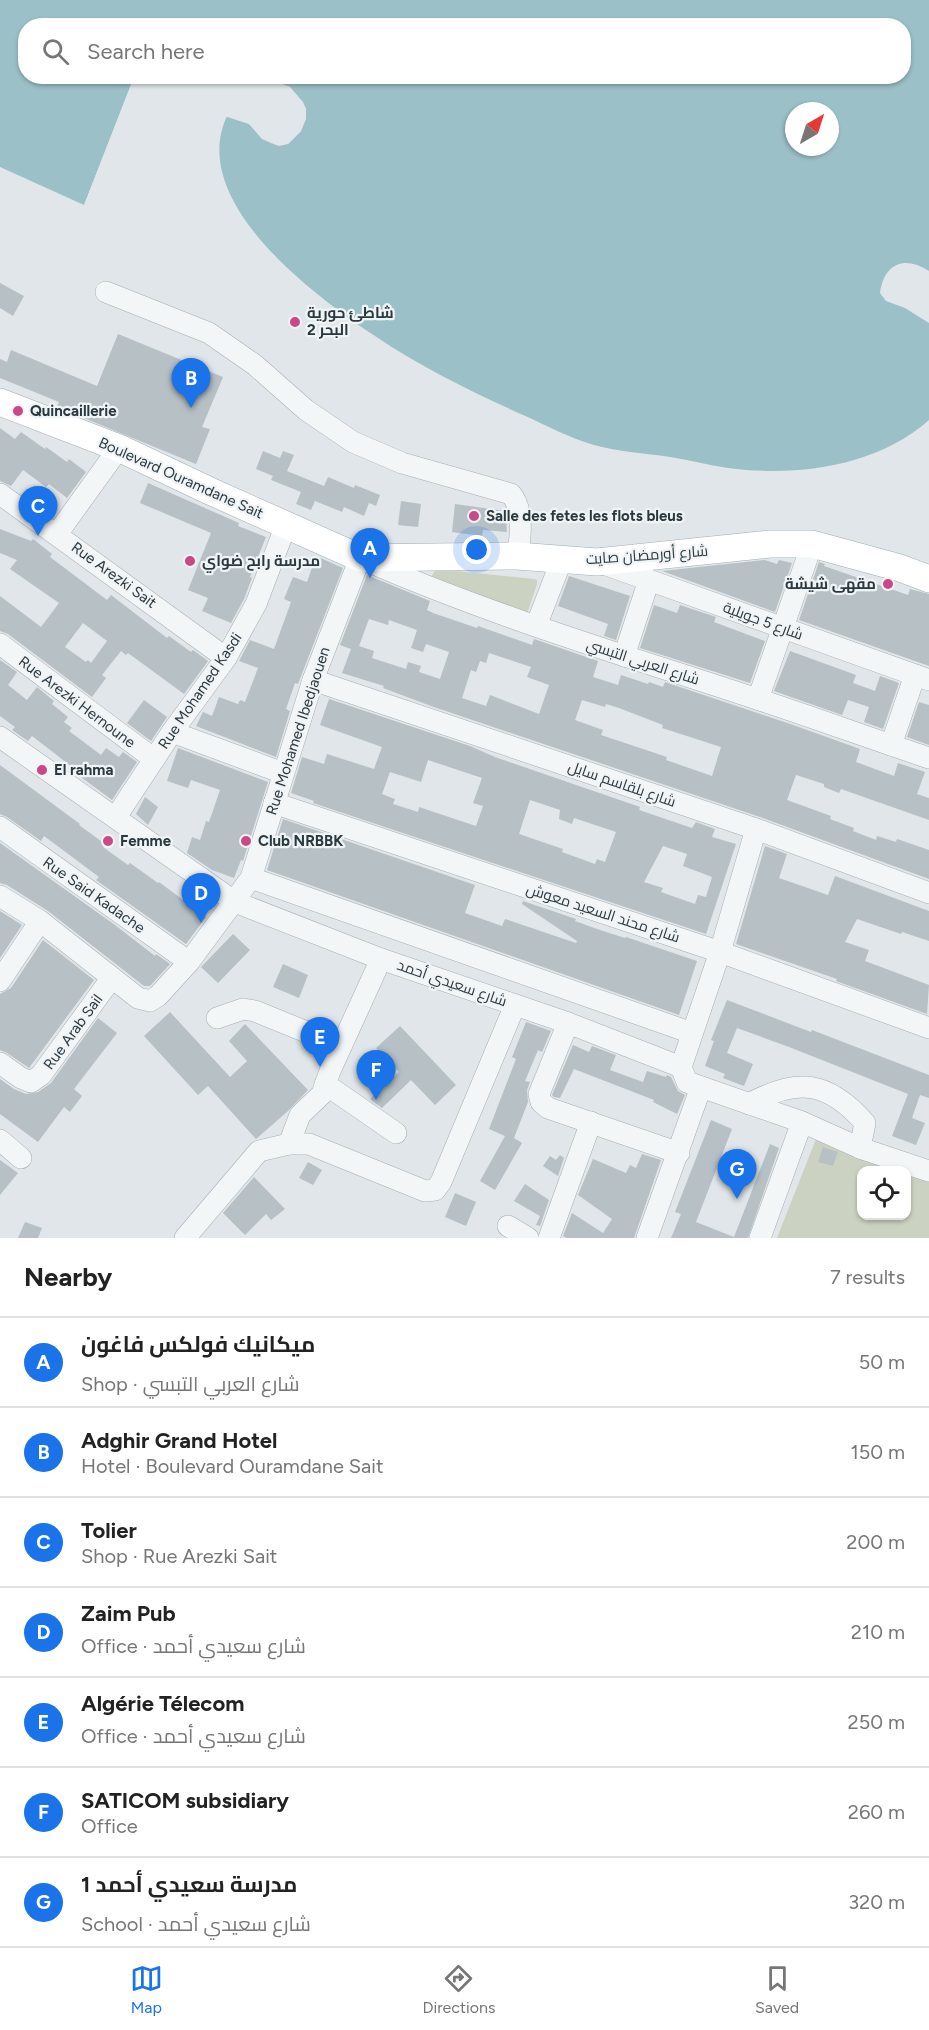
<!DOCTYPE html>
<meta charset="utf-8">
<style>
:root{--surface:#fff;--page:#f2f2f2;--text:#222;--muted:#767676;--line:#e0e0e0;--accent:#1a73e8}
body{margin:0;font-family:Figtree,Cairo,sans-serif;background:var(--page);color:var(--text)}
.controls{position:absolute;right:18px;bottom:18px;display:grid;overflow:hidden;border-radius:12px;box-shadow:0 2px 4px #0004}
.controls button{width:54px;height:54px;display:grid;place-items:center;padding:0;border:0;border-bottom:2px solid var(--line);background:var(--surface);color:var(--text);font:30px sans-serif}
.compass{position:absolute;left:785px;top:102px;width:54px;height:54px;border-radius:50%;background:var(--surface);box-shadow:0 2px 4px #0004;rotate:39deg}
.you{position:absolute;left:477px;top:550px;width:21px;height:21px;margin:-15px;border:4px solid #fff;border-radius:50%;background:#1a73e8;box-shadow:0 0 0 9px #1a73e833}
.badge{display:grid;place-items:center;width:39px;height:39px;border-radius:50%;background:var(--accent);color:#fff;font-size:20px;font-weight:700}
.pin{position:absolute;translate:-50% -50px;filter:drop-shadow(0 2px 3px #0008)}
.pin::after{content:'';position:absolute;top:32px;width:21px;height:18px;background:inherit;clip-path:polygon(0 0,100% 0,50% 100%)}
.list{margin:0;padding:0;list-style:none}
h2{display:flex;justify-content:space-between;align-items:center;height:78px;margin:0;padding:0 24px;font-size:26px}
h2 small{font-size:20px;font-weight:400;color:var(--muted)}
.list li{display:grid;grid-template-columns:39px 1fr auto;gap:18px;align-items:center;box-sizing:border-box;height:90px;padding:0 24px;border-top:2px solid var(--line)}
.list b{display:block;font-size:22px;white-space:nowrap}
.list p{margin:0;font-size:20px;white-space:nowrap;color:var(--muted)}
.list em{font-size:20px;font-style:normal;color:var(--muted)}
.icon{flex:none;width:33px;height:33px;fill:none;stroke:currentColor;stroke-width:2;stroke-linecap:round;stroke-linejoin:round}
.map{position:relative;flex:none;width:929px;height:1238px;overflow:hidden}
.search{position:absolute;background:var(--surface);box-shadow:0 2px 4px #0004;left:18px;right:18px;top:18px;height:66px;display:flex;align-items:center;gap:15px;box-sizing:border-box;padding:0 21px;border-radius:24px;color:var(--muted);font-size:22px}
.sheet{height:708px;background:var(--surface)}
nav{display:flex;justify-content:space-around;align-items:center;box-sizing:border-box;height:84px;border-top:2px solid var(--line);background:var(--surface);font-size:16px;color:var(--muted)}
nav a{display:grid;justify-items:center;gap:3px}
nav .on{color:var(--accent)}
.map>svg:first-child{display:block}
.green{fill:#cbd2c1;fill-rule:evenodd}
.water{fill:#9cc0c7;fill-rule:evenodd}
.pier{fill:#e0e6e9}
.building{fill:#b7c1c5;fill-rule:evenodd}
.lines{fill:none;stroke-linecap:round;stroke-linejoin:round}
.minor-casing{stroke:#a5afb3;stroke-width:22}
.major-casing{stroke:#a0aeb4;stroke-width:28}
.minor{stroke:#f3f6f7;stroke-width:21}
.major{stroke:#fff;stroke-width:27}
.poi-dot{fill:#c94987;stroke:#f0f4f6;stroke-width:2}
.labels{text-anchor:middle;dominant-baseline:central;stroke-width:4.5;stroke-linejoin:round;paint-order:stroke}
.poi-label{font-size:15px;font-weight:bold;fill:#29393f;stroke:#f0f4f6;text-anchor:start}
.street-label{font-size:15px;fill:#29393f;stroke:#f0f4f6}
</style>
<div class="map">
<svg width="929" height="1238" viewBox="0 0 929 1238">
<rect width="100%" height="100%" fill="#e0e6e9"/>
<g class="green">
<path d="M436 569 534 579 537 580V584L527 614 431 577Z"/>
<path d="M816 1139 929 1178V1238H777ZM862 1170H906V1216H862Z"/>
</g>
<path class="water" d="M0 0H929V271C905 255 884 263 880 293L886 301 905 308 929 323V420C876 467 796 477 728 468 708 465 689 460 670 457 644 453 619 452 594 445 569 438 546 425 523 415 472 392 421 367 375 336 314 296 187 201 227 116 234 119 245 121 250 125 265 139 267 143 288 144L301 131 306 109 290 87 262 77 904 76V26H26V76L134 77 84 205 0 167ZM794 111H830V147H794Z"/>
<g class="pier">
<path d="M259 76 290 87 303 102 306 109V119L301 131 288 144 279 146 271 143 262 139 249 124 224 116 228 113 250 121 263 136 272 141 279 143 292 137 299 129 303 118V110L301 103 289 89 261 79Z"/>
<path d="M134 77H137L86 206 83 208Z"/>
</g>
<g class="building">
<path d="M0 283 24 296 13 316 0 308Z"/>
<path d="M118 334 223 377 202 427 210 429 196 464 57 407 59 402 0 378V359L7 362 11 350 97 386Z"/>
<path d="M0 428 15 439 21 432 45 449 46 447 67 462 69 459 86 472 67 498 49 484 46 487 23 470 11 486 0 481Z"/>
<path d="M263 451 280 458 283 451 294 455 287 471 324 486 328 477 354 488 355 485 380 495 376 506 369 503 364 516 344 507 342 512 315 501 311 510 296 504 301 492 271 480 273 476 256 469Z"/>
<path d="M148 483 239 523 238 526 266 537 250 577 252 578 244 599 231 623 202 611 208 598 188 590 211 533 140 503Z"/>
<path d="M401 501 421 504 418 527 398 525Z"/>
<path d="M455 504 505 511 507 532 483 530 482 536 452 532Z"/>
<path d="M0 529 31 541 33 539 52 554 50 557 107 600 111 595 167 638 169 636 191 652 193 650 208 661 184 694 128 653 126 655 121 651 102 675 106 678 92 697 8 634 0 631V596L41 627 59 603 10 569 17 560 0 553ZM83 623 107 641 91 663 88 660 86 662 65 647Z"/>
<path d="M316 556 343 568 298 684 295 683 286 709 290 711 276 757 196 726 203 712 212 716 219 697 238 704 240 700 245 702 258 668 239 661 250 640 274 649 291 602 284 599 293 577 307 582Z"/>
<path d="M765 560 777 564 779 560 792 563 775 612 662 571Z"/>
<path d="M819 562 825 564 824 566 908 595 910 589 929 594V666L799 620Z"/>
<path d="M367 575 430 601 427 610 433 613 477 628 478 626 532 645 534 639 598 661 593 677 618 685 621 675 648 684 649 682 663 687 665 682 796 726 860 749 856 762 894 776 898 763 925 772 917 794 929 798V820L841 789 839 793 824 787V784L796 775 787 800 831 816 830 819 854 828 853 831 876 840 877 836 896 842 897 839 929 850V879L760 817 431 706 383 688 384 686 342 673 351 649 340 645ZM369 619 388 625 389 620 417 630 411 648 423 652 426 644 449 652 440 679 419 672 421 666 408 662 406 669 372 658 374 651 359 646ZM489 653 531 667 527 677 549 685 539 714 490 695 486 706 462 698 471 670 476 672 480 661 486 663ZM582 700 605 707 606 704 619 708 663 725 662 728 721 747 712 776 666 760 667 757 601 735 603 730 575 720Z"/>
<path d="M569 576 630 596 616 640 604 636 608 624 558 606Z"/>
<path d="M654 605 677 613 680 605 716 617 714 622 765 641 750 683 640 648Z"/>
<path d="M790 651 856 675 853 683 875 691 880 676 899 683 883 729 864 722 869 707 848 700 842 715 774 691Z"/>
<path d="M0 660 17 672 8 685 27 700 37 687 54 701 52 704 68 717 64 722 72 728 69 731 101 755 106 748 119 757 123 752 137 762 112 800 74 772 76 770 32 736 28 741 12 730 15 727 0 716Z"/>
<path d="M329 699 470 746 495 757 640 807 639 810 692 828 696 822 715 829 712 837 736 844 706 934 313 803 314 801 291 793 302 757 324 764 327 754 374 769 382 747 320 725ZM428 760 482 778 473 803 483 806 476 826 419 807 418 812 393 804 395 799 382 794 390 772 421 782ZM530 800 560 810 559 819 572 824 574 818 616 832 605 862 597 859 595 864 562 852 563 849 519 834ZM663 846 687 854 683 866 712 877 706 897 698 895 695 904 661 892 663 888 644 882Z"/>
<path d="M144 700 167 717 151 741 127 723Z"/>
<path d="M919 702 929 705V745L907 737Z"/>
<path d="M178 748 268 782 243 861 241 860 234 878 212 870 187 853 192 837 200 840 206 821 209 822 220 790 191 780 188 788 167 781Z"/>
<path d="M0 765 80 824 79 825 105 844 103 847 128 865 130 863 158 883 159 882 206 917 186 944 96 880 99 877 44 836 41 841 7 817 0 814Z"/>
<path d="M145 797 158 807 148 825 136 814Z"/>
<path d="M283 819 475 885 465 913 502 926 505 919 576 943 577 941 522 904 523 901 576 919 575 921 600 930 625 938 626 937 697 961 679 1015 267 870Z"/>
<path d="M0 843 115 925 155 956 156 954 170 964 150 986H144L48 911 7 885 0 883Z"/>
<path d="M765 846 787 854 779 878 828 895 835 876 929 911V941L902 932 901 934 857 919 845 942 869 950 865 961 929 985 927 1014 836 981 837 979 736 944Z"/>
<path d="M0 911 22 925 0 958Z"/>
<path d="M233 934 250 950 218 983 201 967Z"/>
<path d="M43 940 94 980 29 1068 7 1053 0 1050V994L11 988Z"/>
<path d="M283 964 308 975 299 998 273 987Z"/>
<path d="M727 1000 811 1032 812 1030 929 1075V1098L920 1095 912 1118 925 1123 916 1145 892 1136 908 1094 789 1047 737 1028 727 1053 753 1064 744 1086 723 1078 725 1074 705 1066 714 1041 711 1040Z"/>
<path d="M170 1012 230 1077 247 1061 229 1041 245 1024 308 1090 288 1111 256 1139 208 1086 198 1095 144 1036Z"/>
<path d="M98 1018 117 1033 74 1089 82 1096 70 1112 64 1107 38 1142 0 1114V1079L14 1089 26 1094 38 1092 51 1083Z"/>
<path d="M526 1022 551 1031 542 1052 538 1050 525 1081 530 1082 527 1090 528 1102 514 1138 522 1143 495 1190 480 1181 505 1136 489 1129 516 1059 512 1057Z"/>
<path d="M400 1026 456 1085 435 1105 411 1080 382 1108 370 1099 399 1072 376 1048Z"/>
<path d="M573 1045 589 1052 592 1046 616 1055 610 1070 643 1082 647 1071 666 1077 667 1075 671 1077 678 1091 685 1095 677 1114 653 1102 654 1100 574 1069 560 1098 554 1097 552 1095Z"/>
<path d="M711 1120 732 1129 696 1222 734 1237 770 1144 779 1148 748 1238H671L681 1214 675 1212Z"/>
<path d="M823 1147 838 1152 833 1166 818 1162Z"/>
<path d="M642 1154 661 1160 634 1238H567L563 1236 572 1213 603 1233 612 1219 578 1195 593 1159 626 1173 630 1165 636 1168Z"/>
<path d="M560 1155 564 1158 558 1176 543 1166 550 1156 556 1160Z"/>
<path d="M0 1160 18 1173 0 1195Z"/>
<path d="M308 1162 322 1170 313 1185 299 1178Z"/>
<path d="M254 1177 285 1209 271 1220 266 1214 245 1235 223 1213Z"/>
<path d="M525 1184 549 1200 540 1226 536 1225 540 1216 514 1201Z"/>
<path d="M455 1193 476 1202 466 1226 445 1217Z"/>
<path d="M25 1222 42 1228 38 1238H18Z"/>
</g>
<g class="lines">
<g class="minor-casing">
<g id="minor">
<path d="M106 292 209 333 255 365 306 410 353 442 402 463 511 494C524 510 521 537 517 556"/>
<path d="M0 494 226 658"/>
<path d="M57 534 119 448"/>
<path d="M601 563 929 680"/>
<path d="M536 626 562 559"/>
<path d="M0 644 154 759"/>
<path d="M624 656 649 580"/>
<path d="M313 680 756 829 929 893"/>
<path d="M758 699 812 544"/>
<path d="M172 732 283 773"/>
<path d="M0 737 235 902 381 959 568 1023 681 1067 687 1082 802 1122 860 1148 929 1171"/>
<path d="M891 745 915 675"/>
<path d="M274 803 720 952 929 1028"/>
<path d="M116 817 172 732 226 658 256 604 286 525"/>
<path d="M0 827 189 962"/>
<path d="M251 878 692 1033"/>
<path d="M0 896 40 921 138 998 150 1001 158 996 189 962 251 878 313 680 360 558C489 615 624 655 757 699 815 718 872 739 929 758"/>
<path d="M0 981 40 921"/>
<path d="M217 1018 243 1009 255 1011 341 1046"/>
<path d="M568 1023 539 1094 541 1102 548 1108 679 1153"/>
<path d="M0 1063 21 1078 31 1082 41 1075 111 979"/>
<path d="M681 1067 720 952 756 829"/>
<path d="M325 1084 396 1133"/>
<path d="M749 1104C798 1077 828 1081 865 1123L860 1148"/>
<path d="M0 1140 21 1158"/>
<path d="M289 1144 300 1115 322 1094 330 1071 381 959"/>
<path d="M508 1226 528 1238"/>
<path d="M185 1238 259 1151 289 1144H309L425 1191 435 1190 441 1182 515 1005"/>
<path d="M549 1238 591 1122"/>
<path d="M647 1238 701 1087"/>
<path d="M760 1238 802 1122"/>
</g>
</g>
<g class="major-casing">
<path id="major" d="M0 402 119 448 212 492 360 558 517 556 597 562 770 544H812L900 568 929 579"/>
</g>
<use href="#minor" class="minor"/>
<use href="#major" class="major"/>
</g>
<g class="poi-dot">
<circle cx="295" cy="322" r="6"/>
<circle cx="18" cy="411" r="6"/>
<circle cx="474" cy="516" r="6"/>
<circle cx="190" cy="561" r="6"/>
<circle cx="888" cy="584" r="6"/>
<circle cx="42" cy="770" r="6"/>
<circle cx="108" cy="841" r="6"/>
<circle cx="246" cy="841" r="6"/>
</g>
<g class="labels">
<g class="poi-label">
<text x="307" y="313">شاطئ حورية<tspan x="307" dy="17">البحر 2</tspan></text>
<text x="30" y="411">Quincaillerie</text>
<text x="486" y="516">Salle des fetes les flots bleus</text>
<text x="202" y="561">مدرسة رابح ضواي</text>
<text x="876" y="584" text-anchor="end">مقهى شيشة</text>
<text x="54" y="770">El rahma</text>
<text x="120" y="841">Femme</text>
<text x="258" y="841">Club NRBBK</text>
</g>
<g class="street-label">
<text transform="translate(181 478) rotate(24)">Boulevard Ouramdane Sait</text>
<text transform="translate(647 555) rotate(-4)">شارع أورمضان صايت</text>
<text transform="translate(114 575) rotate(36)">Rue Arezki Sait</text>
<text transform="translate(763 621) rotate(20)">شارع 5 جويلية</text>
<text transform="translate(643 662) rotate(18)">شارع العربي التبسي</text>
<text transform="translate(200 691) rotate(-56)">Rue Mohamed Kasdi</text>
<text transform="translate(77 702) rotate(37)">Rue Arezki Hernoune</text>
<text transform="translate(298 731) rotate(-72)">Rue Mohamed Ibedjaouen</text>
<text transform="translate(622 784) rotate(19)">شارع بلقاسم سايل</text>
<text transform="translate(94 895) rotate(35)">Rue Said Kadache</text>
<text transform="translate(603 913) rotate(18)">شارع محند السعيد معوش</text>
<text transform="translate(452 983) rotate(19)">شارع سعيدي أحمد</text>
<text transform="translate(73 1032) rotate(-54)">Rue Arab Sail</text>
</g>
</g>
</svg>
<div class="controls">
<button><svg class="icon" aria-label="locate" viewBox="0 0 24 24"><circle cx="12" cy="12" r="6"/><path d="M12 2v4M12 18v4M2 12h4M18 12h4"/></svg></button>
</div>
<svg class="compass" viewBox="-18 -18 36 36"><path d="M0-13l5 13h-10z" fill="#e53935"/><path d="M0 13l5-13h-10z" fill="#767676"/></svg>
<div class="you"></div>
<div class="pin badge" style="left:370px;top:578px">A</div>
<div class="pin badge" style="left:191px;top:408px">B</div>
<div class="pin badge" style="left:38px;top:536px">C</div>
<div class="pin badge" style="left:201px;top:923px">D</div>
<div class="pin badge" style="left:320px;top:1067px">E</div>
<div class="pin badge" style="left:376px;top:1100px">F</div>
<div class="pin badge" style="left:737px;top:1199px">G</div>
<div class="search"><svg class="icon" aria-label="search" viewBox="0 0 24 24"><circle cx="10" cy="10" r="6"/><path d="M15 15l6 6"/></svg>Search here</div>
</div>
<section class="sheet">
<h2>Nearby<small>7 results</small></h2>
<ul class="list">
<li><span class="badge">A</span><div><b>ميكانيك فولكس فاغون</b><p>Shop · شارع العربي التبسي</p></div><em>50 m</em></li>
<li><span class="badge">B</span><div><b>Adghir Grand Hotel</b><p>Hotel · Boulevard Ouramdane Sait</p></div><em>150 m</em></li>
<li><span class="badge">C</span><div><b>Tolier</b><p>Shop · Rue Arezki Sait</p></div><em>200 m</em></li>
<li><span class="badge">D</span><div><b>Zaim Pub</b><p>Office · شارع سعيدي أحمد</p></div><em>210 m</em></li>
<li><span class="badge">E</span><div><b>Algérie Télecom</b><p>Office · شارع سعيدي أحمد</p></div><em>250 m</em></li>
<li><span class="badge">F</span><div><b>SATICOM subsidiary</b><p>Office</p></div><em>260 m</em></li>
<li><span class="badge">G</span><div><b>مدرسة سعيدي أحمد 1</b><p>School · شارع سعيدي أحمد</p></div><em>320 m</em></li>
</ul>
</section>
<nav>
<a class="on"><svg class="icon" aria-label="map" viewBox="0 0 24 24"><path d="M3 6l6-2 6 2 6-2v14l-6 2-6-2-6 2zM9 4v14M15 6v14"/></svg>Map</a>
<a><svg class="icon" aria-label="directions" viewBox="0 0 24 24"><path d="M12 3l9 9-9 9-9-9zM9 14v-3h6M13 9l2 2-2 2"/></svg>Directions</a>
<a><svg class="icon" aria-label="saved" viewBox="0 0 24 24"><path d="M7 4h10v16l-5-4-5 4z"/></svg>Saved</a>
</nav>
